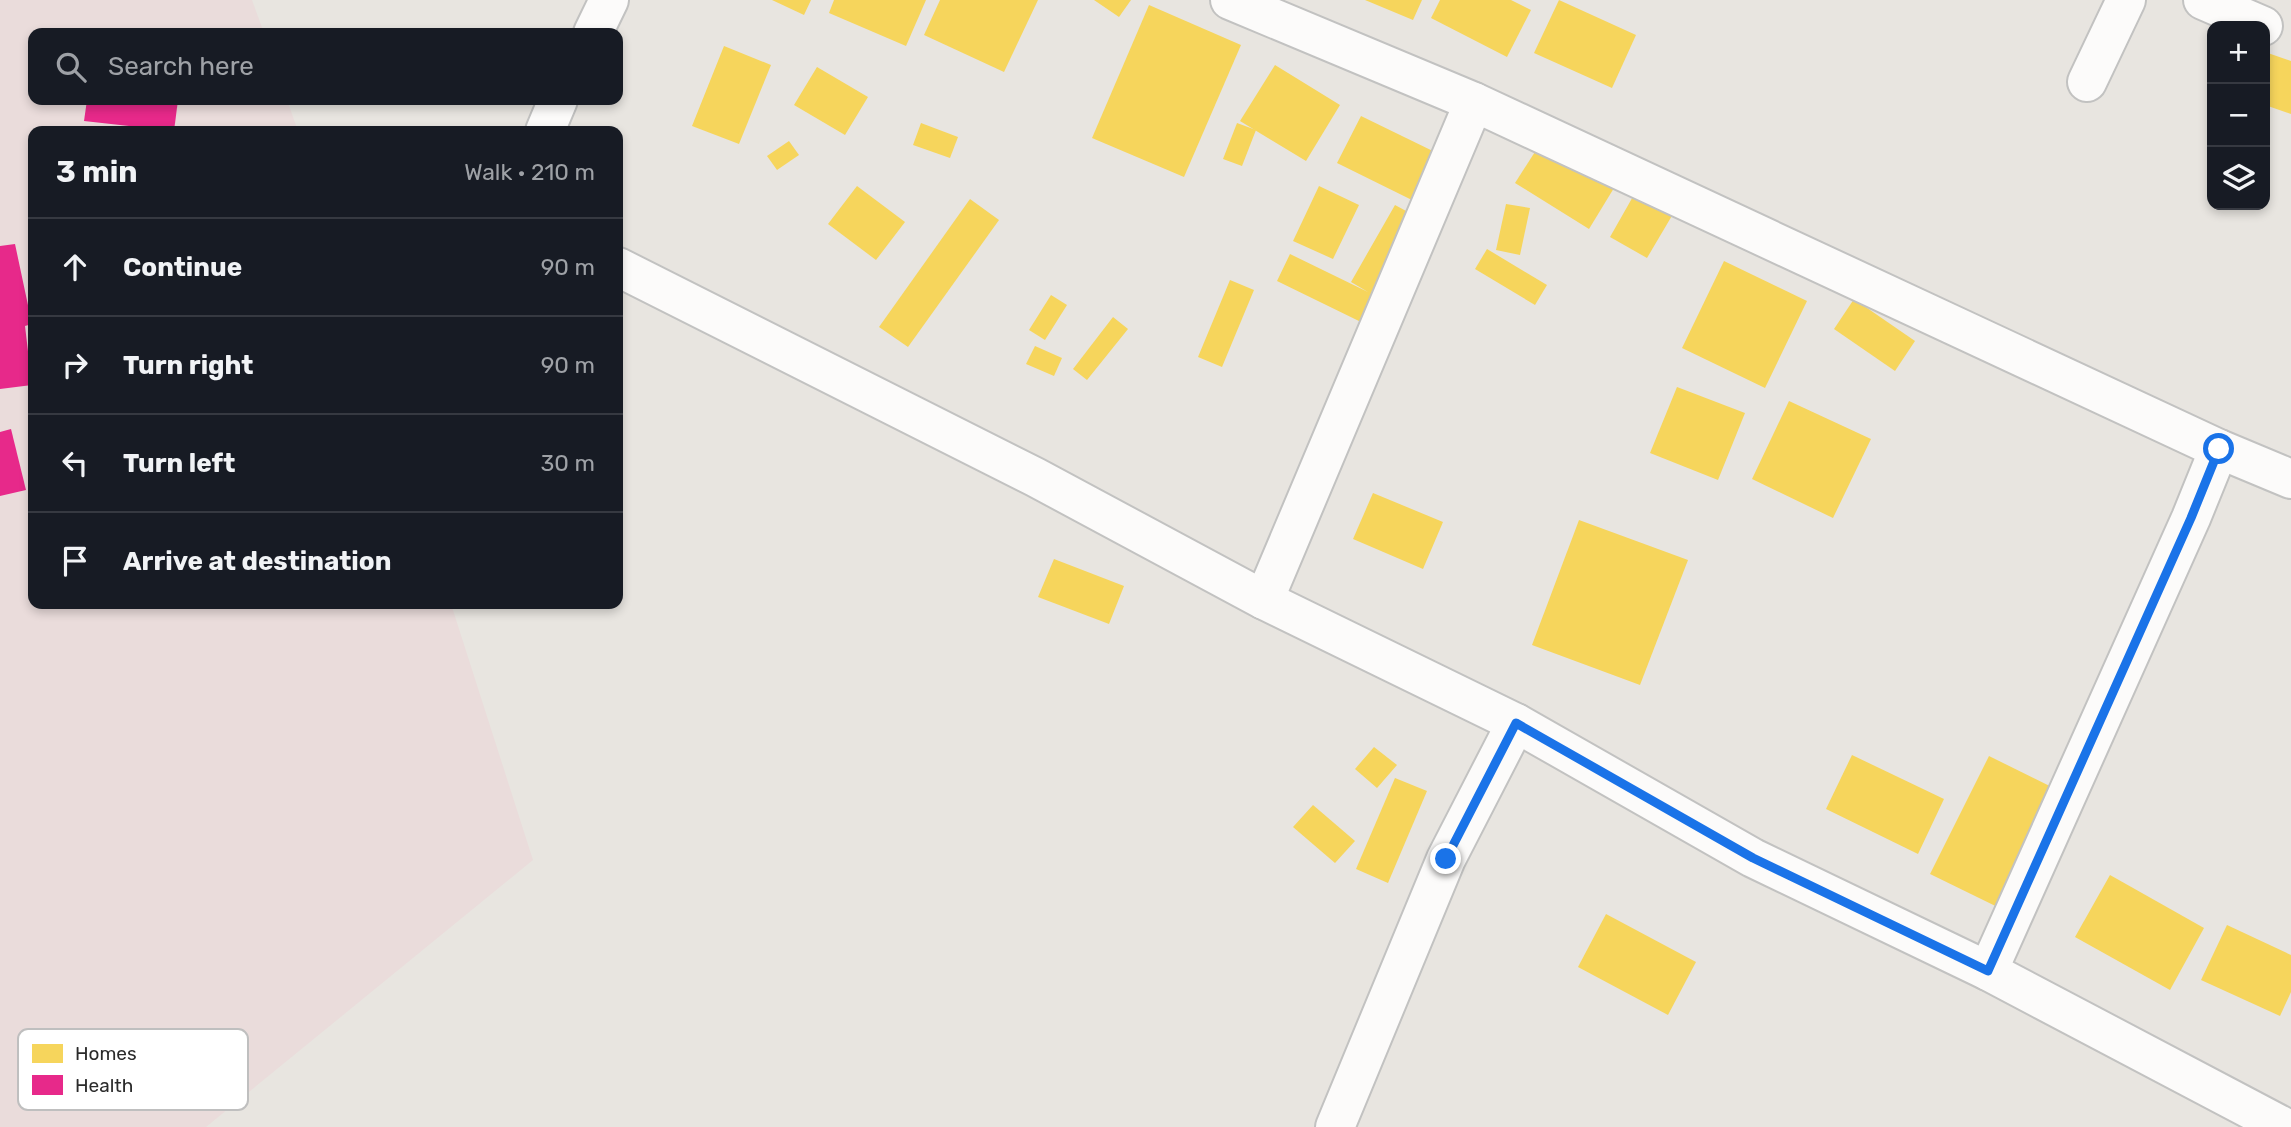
<!DOCTYPE html>
<meta charset="utf-8">
<style>
:root{--surface:#171b24;--page:#242831;--text:#f1f3f6;--muted:#9ea1a6;--line:#363941}
body{margin:0;font-family:Rubik,sans-serif;background:var(--page);color:var(--text)}
.controls{position:absolute;right:21px;top:21px;display:grid;overflow:hidden;border-radius:14px;box-shadow:0 4px 10px #0003}
.controls button{width:63px;height:63px;display:grid;place-items:center;padding:0;border:0;border-bottom:2px solid var(--line);background:var(--surface);color:var(--text);font:35px sans-serif}
.stop{position:absolute;width:21px;height:21px;margin:-16px;border:5px solid #1a73e8;border-radius:50%;background:#fff}
.stop.end{background:#1a73e8;border-color:#fff;box-shadow:0 2px 7px #0008}
.list{margin:0;padding:0;list-style:none}
h2{display:flex;justify-content:space-between;align-items:center;height:91px;margin:0;padding:0 28px;font-size:30px}
h2 small{font-size:23px;font-weight:400;color:var(--muted)}
.list li{display:grid;grid-template-columns:46px 1fr auto;gap:21px;align-items:center;box-sizing:border-box;height:98px;padding:0 28px;border-top:2px solid var(--line)}
.list b{display:block;font-size:26px;white-space:nowrap}
.list em{font-size:23px;font-style:normal;color:var(--muted)}
.icon{flex:none;width:38px;height:38px;fill:none;stroke:currentColor;stroke-width:2;stroke-linecap:round;stroke-linejoin:round}
.map{position:relative;flex:none;width:2291px;height:1127px;overflow:hidden}
.search{position:absolute;background:var(--surface);box-shadow:0 4px 10px #0003;left:28px;top:28px;width:595px;height:77px;display:flex;align-items:center;gap:18px;box-sizing:border-box;padding:0 24px;border-radius:14px;color:var(--muted);font-size:26px}
.panel{position:absolute;background:var(--surface);box-shadow:0 4px 10px #0003;left:28px;top:126px;width:595px;height:483px;border-radius:14px}
.map>svg:first-child{display:block}
.medical{fill:#eadcdb}
.homes{fill:#f6d55c}
.health{fill:#e7298a}
.lines{fill:none;stroke-linecap:round;stroke-linejoin:round}
.minor-casing{stroke:#c2c2c1;stroke-width:42}
.minor{stroke:#fcfbfa;stroke-width:38}
.route{stroke:#1a73e8;stroke-width:9}
.key{fill:#fff;stroke:#bfbfbf;stroke-width:2}
.key-label{font-size:19px;fill:#2b2b2b}
</style>
<div class="map">
<svg width="2291" height="1127" viewBox="0 0 2291 1127">
<rect width="100%" height="100%" fill="#e8e5e0"/>
<path class="medical" d="M0 0H252L264 33H33V100H287L298 131H33V604H451L533 860 206 1127H0Z"/>
<g class="homes">
<path d="M772 0H811L804 15Z"/>
<path d="M834 0H926L906 46 829 13Z"/>
<path d="M940 0H1038L1004 72 924 35Z"/>
<path d="M1094 0H1131L1119 17Z"/>
<path d="M1365 0H1422L1413 20Z"/>
<path d="M1440 0H1511L1531 10 1507 57 1431 18Z"/>
<path d="M1559 0 1636 35 1612 88 1534 53Z"/>
<path d="M1149 5 1241 45 1184 177 1092 138Z"/>
<path d="M724 46 771 65 739 144 692 126Z"/>
<path d="M2265 52 2291 61V114L2265 105Z"/>
<path d="M1275 65 1340 105 1306 161 1240 121Z"/>
<path d="M817 67 868 97 845 135 794 105Z"/>
<path d="M1361 116 1441 155 1418 203 1337 163Z"/>
<path d="M921 123 958 137 950 158 913 145Z"/>
<path d="M1237 123 1256 130 1242 166 1223 159Z"/>
<path d="M789 141 799 155 777 170 767 156Z"/>
<path d="M1540 144 1614 188 1589 229 1515 183Z"/>
<path d="M857 186 905 222 876 260 828 224Z"/>
<path d="M1319 186 1359 205 1333 259 1293 241Z"/>
<path d="M1635 193 1673 214 1647 258 1610 237Z"/>
<path d="M970 199 999 220 908 347 879 327Z"/>
<path d="M1506 204 1530 208 1520 255 1496 250Z"/>
<path d="M1395 205 1421 219 1363 323 1277 281 1290 254 1368 292 1351 282Z"/>
<path d="M1487 249 1547 285 1535 305 1475 269Z"/>
<path d="M1724 261 1807 301 1765 388 1682 348Z"/>
<path d="M1230 280 1254 290 1222 367 1198 357Z"/>
<path d="M1051 295 1067 305 1045 340 1029 330Z"/>
<path d="M1854 299 1915 341 1895 371 1834 329Z"/>
<path d="M1113 317 1128 329 1087 380 1073 369Z"/>
<path d="M1035 346 1062 358 1054 376 1026 364Z"/>
<path d="M1677 387 1745 413 1718 480 1650 453Z"/>
<path d="M1789 401 1871 439 1833 518 1752 479Z"/>
<path d="M1373 493 1443 522 1423 569 1353 539Z"/>
<path d="M1579 520 1688 560 1640 685 1532 645Z"/>
<path d="M1054 559 1124 586 1109 624 1038 597Z"/>
<path d="M1374 747 1397 765 1377 788 1355 769Z"/>
<path d="M1852 755 1944 799 1918 854 1826 809Z"/>
<path d="M1989 756 2080 801 2022 919 1930 874Z"/>
<path d="M1395 778 1427 791 1388 883 1356 869Z"/>
<path d="M1313 805 1355 841 1335 863 1293 827Z"/>
<path d="M2110 875 2204 928 2170 990 2075 937Z"/>
<path d="M1606 914 1696 962 1668 1015 1578 967Z"/>
<path d="M2227 925 2291 955V992L2280 1016 2201 980Z"/>
</g>
<g class="health">
<path d="M87 100H178L174 131 84 121Z"/>
<path d="M15 244 32 324 25 326 32 385 0 389V246Z"/>
<path d="M11 429 26 490 0 496V432Z"/>
</g>
<g class="lines">
<g class="minor-casing">
<g id="minor">
<path d="M1230 0 1474 102 2219 449 2291 479"/>
<path d="M2203 0 2263 26"/>
<path d="M593 33 609 0"/>
<path d="M2087 82 2126 0"/>
<path d="M545 131 558 100"/>
<path d="M618 267 1035 477 1264 600 1516 723 1446 859 1335 1127"/>
<path d="M1264 600 1474 102"/>
<path d="M1516 723 1753 858 1988 971 2284 1127"/>
<path d="M1988 971 2191 518 2219 449"/>
</g>
</g>
<use href="#minor" class="minor"/>
</g>
<g class="lines">
<path class="route" d="M1446 859 1516 723 1753 858 1988 971 2191 518 2219 449"/>
</g>
<rect x="18" y="1029" width="230" height="81" rx="10" class="key"/>
<rect x="32" y="1044" width="31" height="19" fill="#f6d55c"/>
<rect x="32" y="1075" width="31" height="20" fill="#e7298a"/>
<g class="key-label">
<text x="75" y="1060">Homes</text>
<text x="75" y="1092">Health</text>
</g>
</svg>
<div class="controls">
<button>+</button>
<button>−</button>
<button><svg class="icon" aria-label="layers" viewBox="0 0 24 24"><path d="M12 4l9 5-9 5-9-5zM3 14l9 5 9-5"/></svg></button>
</div>
<div class="stop" style="left:2219px;top:449px"></div>
<div class="stop end" style="left:1446px;top:859px"></div>
<div class="search"><svg class="icon" aria-label="search" viewBox="0 0 24 24"><circle cx="10" cy="10" r="6"/><path d="M15 15l6 6"/></svg>Search here</div>
<section class="panel">
<h2>3 min<small>Walk · 210 m</small></h2>
<ul class="list">
<li><svg class="icon" aria-label="ahead" viewBox="0 0 24 24"><path d="M12 20V5M6 11l6-6 6 6"/></svg><div><b>Continue</b></div><em>90 m</em></li>
<li><svg class="icon" aria-label="right" viewBox="0 0 24 24"><path d="M7 20v-9h11M14 6l5 5-5 5"/></svg><div><b>Turn right</b></div><em>90 m</em></li>
<li><svg class="icon" aria-label="left" viewBox="0 0 24 24"><path d="M17 20v-9H6M10 6l-5 5 5 5"/></svg><div><b>Turn left</b></div><em>30 m</em></li>
<li><svg class="icon" aria-label="arrive" viewBox="0 0 24 24"><path d="M6 21V4h12l-3 4 3 4H6"/></svg><div><b>Arrive at destination</b></div></li>
</ul>
</section>
</div>
